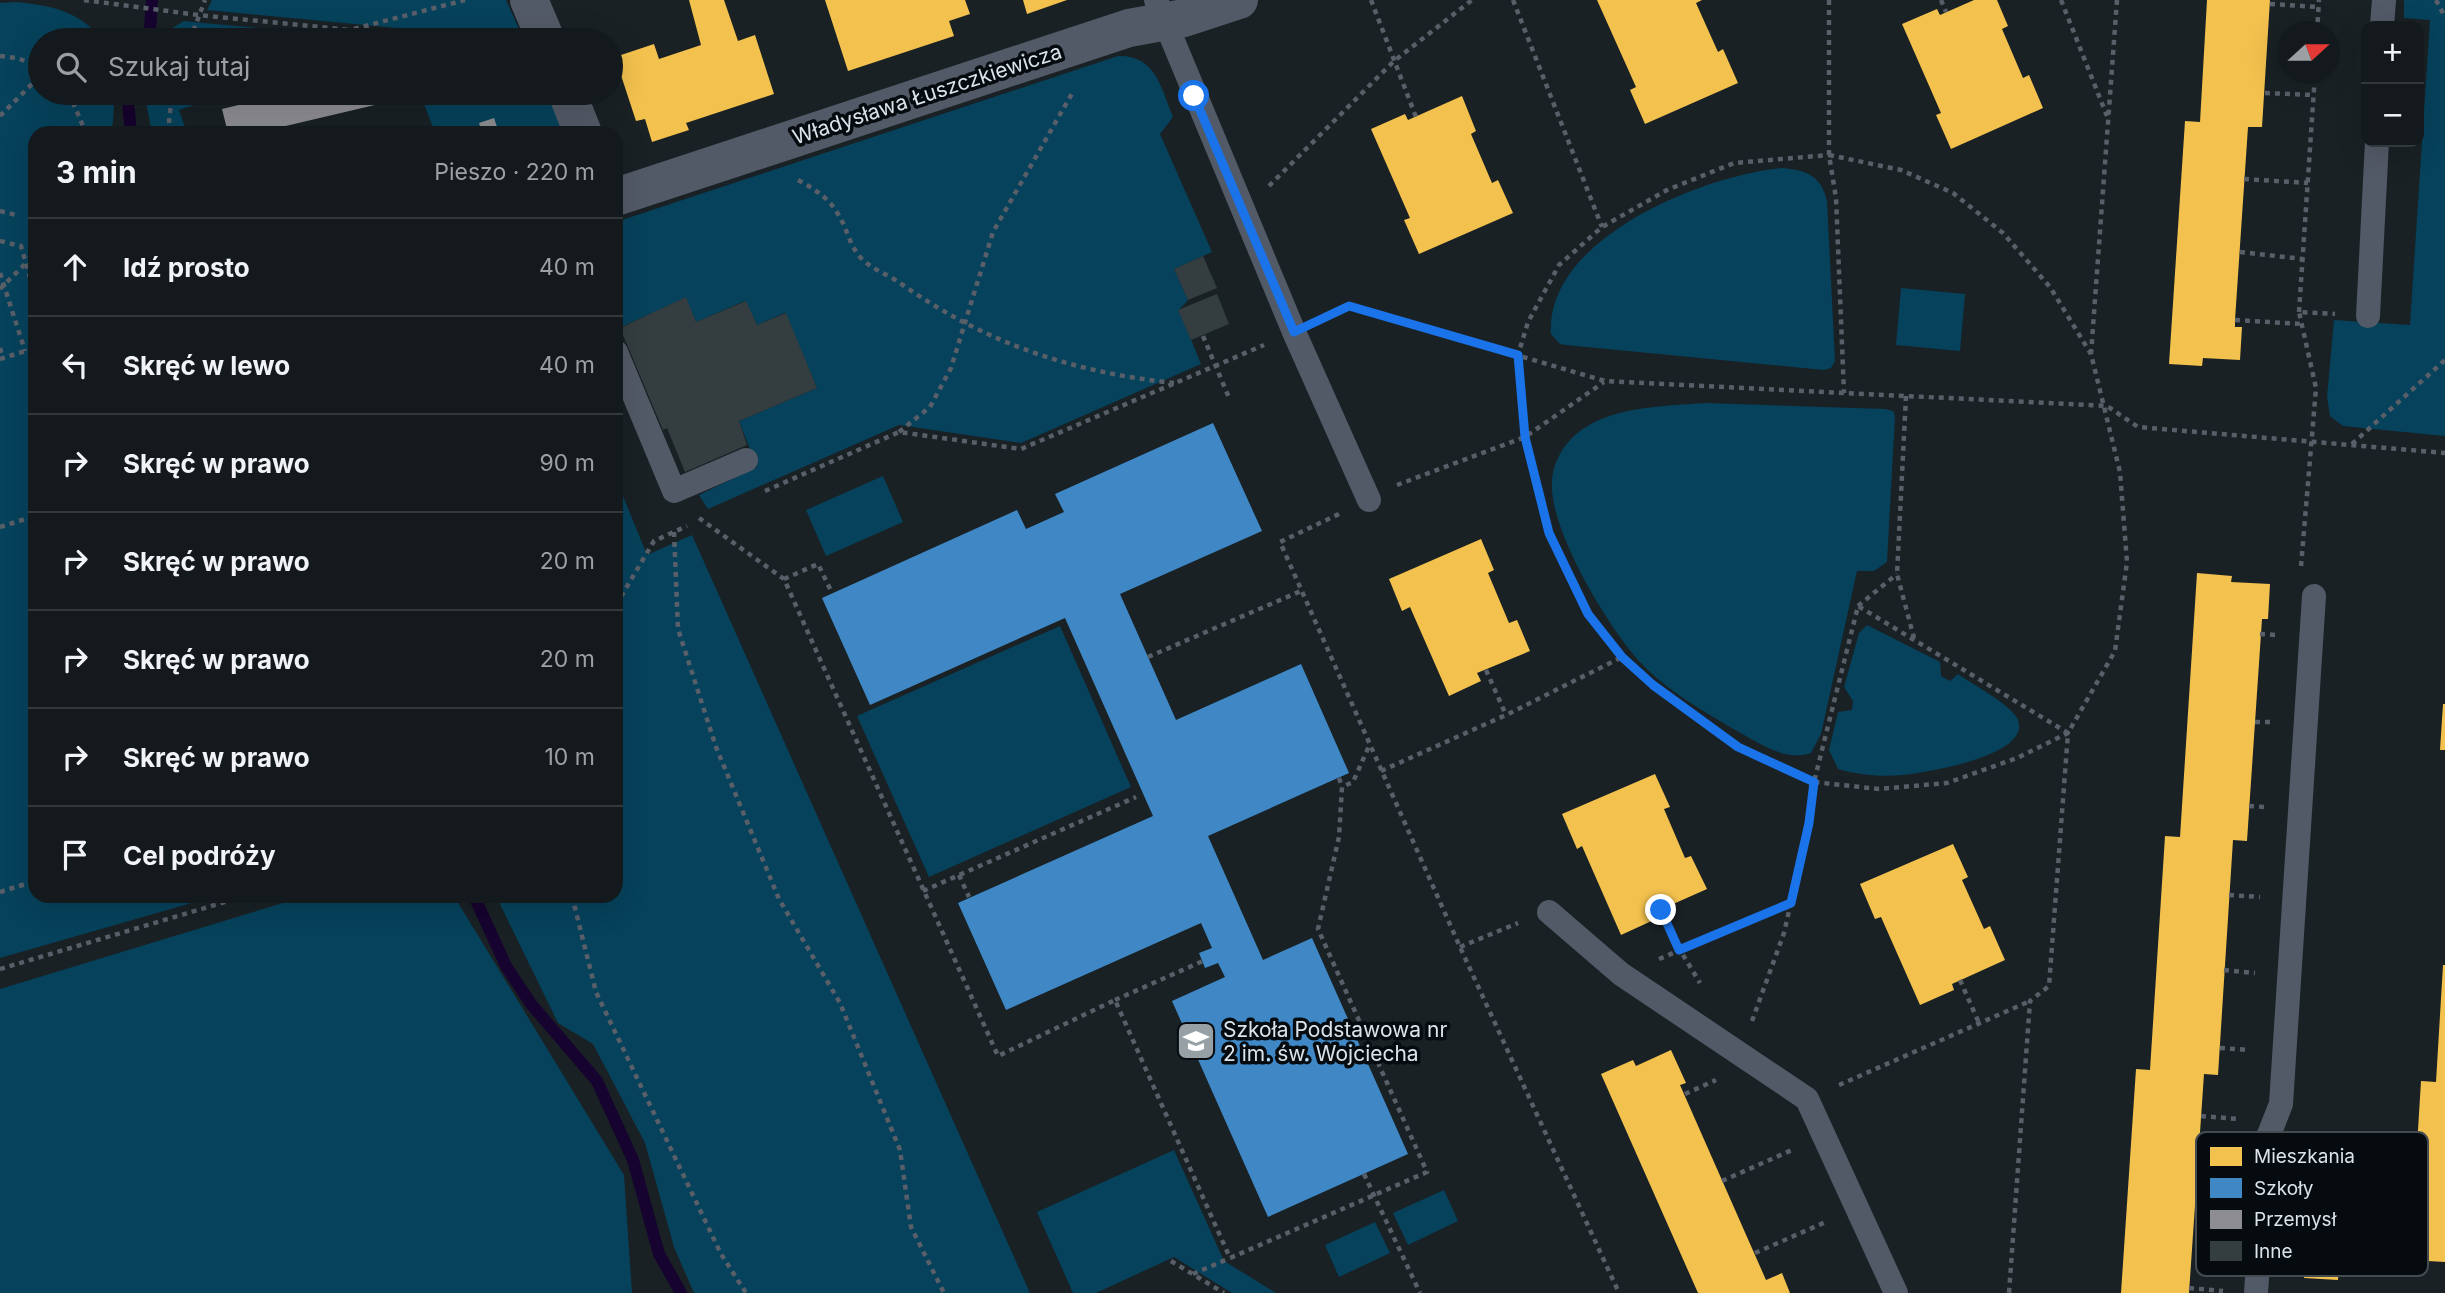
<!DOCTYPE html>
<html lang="pl">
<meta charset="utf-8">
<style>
:root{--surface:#13191c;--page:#202629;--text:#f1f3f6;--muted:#9da0a3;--line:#32383b}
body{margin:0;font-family:Inter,sans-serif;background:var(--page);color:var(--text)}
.controls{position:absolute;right:21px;top:21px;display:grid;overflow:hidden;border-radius:14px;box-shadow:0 7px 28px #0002}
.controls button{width:63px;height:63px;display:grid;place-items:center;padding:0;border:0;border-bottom:2px solid var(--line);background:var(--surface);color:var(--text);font:35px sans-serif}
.compass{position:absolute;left:2277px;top:21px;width:63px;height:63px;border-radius:50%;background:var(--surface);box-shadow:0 7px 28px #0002;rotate:69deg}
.stop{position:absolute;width:21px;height:21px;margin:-16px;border:5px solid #1a73e8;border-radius:50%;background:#fff}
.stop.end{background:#1a73e8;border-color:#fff;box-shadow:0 2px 7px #0008}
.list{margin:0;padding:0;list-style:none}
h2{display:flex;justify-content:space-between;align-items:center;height:91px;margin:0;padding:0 28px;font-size:30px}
h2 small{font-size:23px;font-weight:400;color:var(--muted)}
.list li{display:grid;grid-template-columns:46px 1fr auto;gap:21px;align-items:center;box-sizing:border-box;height:98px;padding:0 28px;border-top:2px solid var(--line)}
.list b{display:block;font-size:26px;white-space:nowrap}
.list em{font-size:23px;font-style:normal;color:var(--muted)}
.icon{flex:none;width:38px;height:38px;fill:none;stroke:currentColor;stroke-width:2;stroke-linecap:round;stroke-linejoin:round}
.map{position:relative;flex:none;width:2445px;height:1293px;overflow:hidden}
.search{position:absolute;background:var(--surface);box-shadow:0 7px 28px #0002;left:28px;top:28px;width:595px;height:77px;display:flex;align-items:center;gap:18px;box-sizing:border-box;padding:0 24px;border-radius:38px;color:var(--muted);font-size:26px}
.panel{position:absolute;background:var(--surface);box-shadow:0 7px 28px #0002;left:28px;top:126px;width:595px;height:777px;border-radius:21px}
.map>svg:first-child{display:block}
.green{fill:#06425b}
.homes{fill:#f2c14e}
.schools{fill:#3f88c5}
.industry{fill:#8d8d92}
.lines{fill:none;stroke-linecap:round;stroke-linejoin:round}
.stream{stroke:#16032f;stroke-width:12}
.building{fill:#343d3f}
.path{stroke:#595f69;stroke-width:4.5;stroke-dasharray:5 5;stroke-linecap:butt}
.lane{stroke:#535a67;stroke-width:24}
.street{stroke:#535a67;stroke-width:38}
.route{stroke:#1a73e8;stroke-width:9}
.labels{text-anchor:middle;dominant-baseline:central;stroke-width:7;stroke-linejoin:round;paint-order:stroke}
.street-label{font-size:21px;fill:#dbe4ea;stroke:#050b0f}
.poi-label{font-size:21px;fill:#dbe4ea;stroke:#050b0f;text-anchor:start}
.key{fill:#050b0f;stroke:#454c51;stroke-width:2}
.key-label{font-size:19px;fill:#dbe4ea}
</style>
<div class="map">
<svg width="2445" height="1293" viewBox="0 0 2445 1293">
<rect width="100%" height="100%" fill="#192125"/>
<g class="green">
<path d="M212 0H506L524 40 207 10Z"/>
<path d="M2404 0H2445V436L2343 426 2330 416 2327 397 2334 320 2410 325 2430 20 2404 18Z"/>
<path d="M15 2C51 5 79 11 103 40H40V93H115L112 133H35V896H216L0 958V3Z"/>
<path d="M184 21 203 23 391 40H164L167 31Z"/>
<path d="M1118 56C1156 55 1161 88 1173 117L1160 134 1212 252 1174 269 1188 300 1179 310 1201 364 1021 443 899 425 708 509 699 495 757 467 739 421 817 388 785 313 757 325 745 301 696 322 685 298 621 327 616 313V222Z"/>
<path d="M148 93H230L179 110 187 133H152L146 102Z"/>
<path d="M420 93H547L564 133H435Z"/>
<path d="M1782 168C1807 170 1821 176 1827 201L1835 361 1831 368 1824 370 1566 345 1560 344 1551 334C1545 238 1704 175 1782 168Z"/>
<path d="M1901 288 1965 294 1960 351 1896 345Z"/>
<path d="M1705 403 1885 409 1893 411 1895 416 1887 562 1874 571H1857L1821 734 1811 753C1785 762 1759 743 1737 731 1705 712 1667 691 1641 663 1609 629 1550 531 1552 484 1552 461 1566 439 1586 427 1619 406 1667 406 1705 403Z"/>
<path d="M883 476 903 522 826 556 806 510Z"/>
<path d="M616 479 647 555 692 535 1030 1293H694L674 1247 645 1143 593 1044 558 1023 496 896H616Z"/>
<path d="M1867 625 1940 662 1941 676 1950 681 1958 674C1972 684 2012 705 2018 720 2032 756 1924 773 1902 775 1882 777 1857 775 1838 769L1829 750 1838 712 1852 710 1853 701 1844 687 1859 633Z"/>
<path d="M1060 626 1131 787 929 877 857 716Z"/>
<path d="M306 896H454L624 1175 632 1293H0V989Z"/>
<path d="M1174 1150 1224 1261 1276 1293H1232L1174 1257 1096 1293H1073L1037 1212Z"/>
<path d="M1444 1190 1458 1221 1408 1245 1393 1213Z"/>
<path d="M1375 1222 1390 1253 1339 1277 1325 1245Z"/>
</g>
<g class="homes">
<path d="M689 0H724L738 41 755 35 774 94 686 123 689 130 652 142 645 119 636 121 615 57 654 44 659 59 701 45Z"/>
<path d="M825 0H965L970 14 949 21 954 36 848 71Z"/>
<path d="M1023 0H1067L1027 14Z"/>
<path d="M1597 0H1702L1696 3 1718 52 1723 49 1738 83 1645 124 1630 90 1636 87Z"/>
<path d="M1974 0H1997L2008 26 2002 29 2023 78 2029 75 2043 108 1951 149 1936 115 1941 113 1902 24 1937 9 1940 15Z"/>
<path d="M2207 0H2270L2262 127H2248L2235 320V327H2242L2240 360 2203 358 2202 366 2169 364 2185 121 2200 122Z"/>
<path d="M1462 96 1476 131 1471 134 1492 183 1498 180 1513 213 1419 254 1404 220 1410 218 1371 129 1405 114 1408 120Z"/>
<path d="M1481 539 1494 570 1488 573 1509 623 1517 620 1530 651 1477 673 1481 681 1449 696 1410 607 1402 611 1389 579Z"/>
<path d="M2197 573 2232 576 2231 582 2270 584 2268 619H2262L2247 841 2233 840 2218 1075 2204 1074 2189 1293H2121L2136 1069 2150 1070 2165 836 2180 837Z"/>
<path d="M2443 704H2445V750H2440Z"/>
<path d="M1655 774 1670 807 1664 809 1685 858 1691 856 1707 889 1653 913 1656 919 1621 935 1582 846 1577 849 1562 814Z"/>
<path d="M1953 844 1968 877 1962 880 1984 929 1990 926 2005 960 1952 984 1954 990 1920 1005 1881 917 1875 919 1860 884Z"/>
<path d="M2443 965H2445V1262L2410 1260 2421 1081 2436 1082Z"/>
<path d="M1671 1050 1686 1083 1680 1085 1766 1280 1782 1273 1790 1293H1698L1601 1074 1633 1060 1636 1066Z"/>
<path d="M2306 1244 2340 1246 2338 1280 2304 1278Z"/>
</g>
<path class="schools" d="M1213 423 1262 531 1120 594 1176 720 1301 664 1349 773 1208 836 1263 960 1312 938 1408 1154 1268 1217 1172 1001 1225 977 1218 963 1205 968 1199 953 1212 948 1201 923 1006 1010 958 903 1153 816 1065 618 870 705 822 598 1017 510 1026 529 1064 512 1055 494Z"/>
<g class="industry">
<path d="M287 93H412L413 96 256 133H228L222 109Z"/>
<path d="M494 118 498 130 482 133 479 123Z"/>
</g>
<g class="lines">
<g class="stream">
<path d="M145 40 150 29 152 0"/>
<path d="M127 93 131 133"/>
<path d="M474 896 506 966 531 1004 597 1081 633 1160 659 1254 681 1293"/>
</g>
</g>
<g class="building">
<path d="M1203 256 1217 288 1188 300 1174 269Z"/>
<path d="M1217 294 1229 324 1191 340 1178 310Z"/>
<path d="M686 297 696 322 746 301 757 325 786 313 817 388 739 421 747 445 685 472 667 428 663 430 620 328Z"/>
</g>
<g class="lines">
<g class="path">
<path d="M84 0 198 15 453 40"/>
<path d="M1371 0 1416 117"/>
<path d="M1513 0 1602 227"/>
<path d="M1829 0V155L1836 198 1844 393"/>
<path d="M1941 0 1946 12"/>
<path d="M2061 0 2107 116"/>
<path d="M2436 0 2445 17"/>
<path d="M2270 4 2319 7"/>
<path d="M354 29 465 0"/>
<path d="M2317 32 2319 0"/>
<path d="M190 40 205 0"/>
<path d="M0 56 17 58 33 64"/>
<path d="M40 59 33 64 30 72 33 80 40 85"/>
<path d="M69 93 86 133"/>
<path d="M2265 93 2314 95"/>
<path d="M0 116 35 81"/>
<path d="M170 133 169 118 173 93"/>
<path d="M1829 155 1901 170 1953 193 2003 233 2050 287 2091 354 2120 472 2127 562 2115 651 2068 733 2017 758 1947 783 1879 789 1814 782 1738 747 1652 685 1622 657 1588 614 1549 533 1525 437 1518 355 1528 322 1559 265 1602 227 1667 190 1734 163Z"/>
<path d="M2244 179 2308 183"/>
<path d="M798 180C814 189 828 197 838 214 847 228 849 244 860 257 871 269 887 274 900 283 985 343 1071 372 1174 383"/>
<path d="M1269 186 1394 61 1472 0"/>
<path d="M0 211 16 215"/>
<path d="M0 241 21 246 35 295"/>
<path d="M2240 252 2303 259"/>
<path d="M0 273 25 351"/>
<path d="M0 289 26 263"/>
<path d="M2299 312 2315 74"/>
<path d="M1323 319 1349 306 1605 381 2107 406 2138 427 2445 453"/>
<path d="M2235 320 2302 324"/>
<path d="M1203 336 1230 400"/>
<path d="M0 348 3 358"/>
<path d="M2091 354 2117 0"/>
<path d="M0 359 35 348"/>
<path d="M1906 396 1897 574 1914 638"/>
<path d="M899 432 930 407 951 368 993 232 1074 90"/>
<path d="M2352 444 2445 360"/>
<path d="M1397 485 1525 437 1604 382"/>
<path d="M765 491 899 432 1021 449 1264 345"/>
<path d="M1339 514 1280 542 1460 947 1619 1293"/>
<path d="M699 518 784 579 998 1056 1115 1000 1230 1258 1427 1172 1318 929 1339 837 1342 787 1353 782 1369 746"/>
<path d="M0 527 35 516"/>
<path d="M674 532 678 629 716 747 779 899 840 1003 900 1150 911 1227 944 1293"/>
<path d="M2301 566 2316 388 2299 312 2335 314"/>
<path d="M784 579 818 564 832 593"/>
<path d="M616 605 654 541 687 526"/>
<path d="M1858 606 1897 574"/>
<path d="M2260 634 2277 635"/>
<path d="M1148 657 1301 591"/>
<path d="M1486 670 1506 715"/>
<path d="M2255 722H2271"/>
<path d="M1381 771 1506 715 1622 657"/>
<path d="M1339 778 1342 787"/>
<path d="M2249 806 2265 807"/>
<path d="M959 875 969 897"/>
<path d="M923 891 1136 797"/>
<path d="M0 892 35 881"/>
<path d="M2229 895 2260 897"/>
<path d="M572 896 596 992 721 1254 746 1293"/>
<path d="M1661 910 1680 950 1700 983"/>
<path d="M1460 947 1518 923"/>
<path d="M1659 959 1790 904"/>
<path d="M0 969 245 896"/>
<path d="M2224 970 2255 973"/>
<path d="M1960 980 1979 1023"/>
<path d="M1115 1000 1203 961"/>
<path d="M1752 1021 1784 933 1809 823 1814 782 1858 606 2068 733 2049 986 2030 1001 2009 1293"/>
<path d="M2220 1048 2250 1050"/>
<path d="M1839 1085 2030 1001"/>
<path d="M1685 1094 1716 1080"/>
<path d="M2201 1116 2238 1119"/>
<path d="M1364 1174 1420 1293"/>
<path d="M1722 1181 1792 1150"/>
<path d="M2195 1203 2229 1205"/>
<path d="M1755 1253 1828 1221"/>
<path d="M1171 1261 1224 1293"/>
<path d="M1193 1274 1230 1258"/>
<path d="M2189 1288 2223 1291"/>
</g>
<g class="lane">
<path d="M1156 0 1294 332 1369 500"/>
<path d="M2382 26 2384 0"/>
<path d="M2368 316 2377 142"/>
<path d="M616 352 674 491 746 460"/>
<path d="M1549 912 1621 974 1807 1099 1896 1293"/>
<path d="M2256 1293 2266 1142 2281 1104 2314 596"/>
</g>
<g class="street">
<path d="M529 0 546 40"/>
<path d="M567 93 583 133"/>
<path d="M616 197 1129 28 1184 18 1239 0"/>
</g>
</g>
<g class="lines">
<path class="route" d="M1194 96 1294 332 1349 306 1518 355 1525 437 1549 533 1588 614 1622 657 1653 685 1738 747 1814 782 1809 823 1791 903 1679 950 1661 910"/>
</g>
<defs>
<g id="school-square" transform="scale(2.0125)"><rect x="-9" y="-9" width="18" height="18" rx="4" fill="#97a0a5" stroke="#050b0f"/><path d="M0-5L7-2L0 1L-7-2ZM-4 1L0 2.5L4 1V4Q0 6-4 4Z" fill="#fff"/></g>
</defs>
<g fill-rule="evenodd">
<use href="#school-square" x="1196" y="1041"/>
</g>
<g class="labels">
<g class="street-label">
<text transform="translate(927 94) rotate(-18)">Władysława Łuszczkiewicza</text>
</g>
<g class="poi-label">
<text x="1223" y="1029">Szkoła Podstawowa nr<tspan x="1223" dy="24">2 im. św. Wojciecha</tspan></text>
</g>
</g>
<rect x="2196" y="1132" width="232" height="144" rx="10" class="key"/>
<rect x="2210" y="1147" width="32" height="19" fill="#f2c14e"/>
<rect x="2210" y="1178" width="32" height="20" fill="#3f88c5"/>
<rect x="2210" y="1210" width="32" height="19" fill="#8d8d92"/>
<rect x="2210" y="1241" width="32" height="20" fill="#343d3f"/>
<g class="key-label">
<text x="2254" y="1163">Mieszkania</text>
<text x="2254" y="1195">Szkoły</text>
<text x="2254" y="1226">Przemysł</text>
<text x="2254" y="1258">Inne</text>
</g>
</svg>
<div class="controls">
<button>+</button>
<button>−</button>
</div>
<svg class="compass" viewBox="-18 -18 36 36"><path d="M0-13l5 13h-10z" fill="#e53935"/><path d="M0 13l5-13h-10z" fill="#9da0a3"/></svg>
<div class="stop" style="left:1194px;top:96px"></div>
<div class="stop end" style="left:1661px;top:910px"></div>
<div class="search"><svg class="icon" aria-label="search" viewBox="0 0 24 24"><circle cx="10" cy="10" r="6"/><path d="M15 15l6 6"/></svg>Szukaj tutaj</div>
<section class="panel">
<h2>3 min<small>Pieszo · 220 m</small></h2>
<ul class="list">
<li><svg class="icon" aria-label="ahead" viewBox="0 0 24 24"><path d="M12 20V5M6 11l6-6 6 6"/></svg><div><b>Idź prosto</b></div><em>40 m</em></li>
<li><svg class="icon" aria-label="left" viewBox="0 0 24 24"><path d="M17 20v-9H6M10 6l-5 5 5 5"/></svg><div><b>Skręć w lewo</b></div><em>40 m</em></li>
<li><svg class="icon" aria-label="right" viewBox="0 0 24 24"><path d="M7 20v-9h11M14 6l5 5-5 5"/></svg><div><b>Skręć w prawo</b></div><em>90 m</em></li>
<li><svg class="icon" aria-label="right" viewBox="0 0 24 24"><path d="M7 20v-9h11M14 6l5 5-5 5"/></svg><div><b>Skręć w prawo</b></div><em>20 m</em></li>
<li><svg class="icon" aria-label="right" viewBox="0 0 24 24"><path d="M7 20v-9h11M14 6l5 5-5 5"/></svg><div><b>Skręć w prawo</b></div><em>20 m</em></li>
<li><svg class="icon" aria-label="right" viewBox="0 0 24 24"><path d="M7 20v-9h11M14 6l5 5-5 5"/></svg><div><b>Skręć w prawo</b></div><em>10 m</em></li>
<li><svg class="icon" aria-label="arrive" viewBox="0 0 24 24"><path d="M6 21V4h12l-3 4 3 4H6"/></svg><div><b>Cel podróży</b></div></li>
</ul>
</section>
</div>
